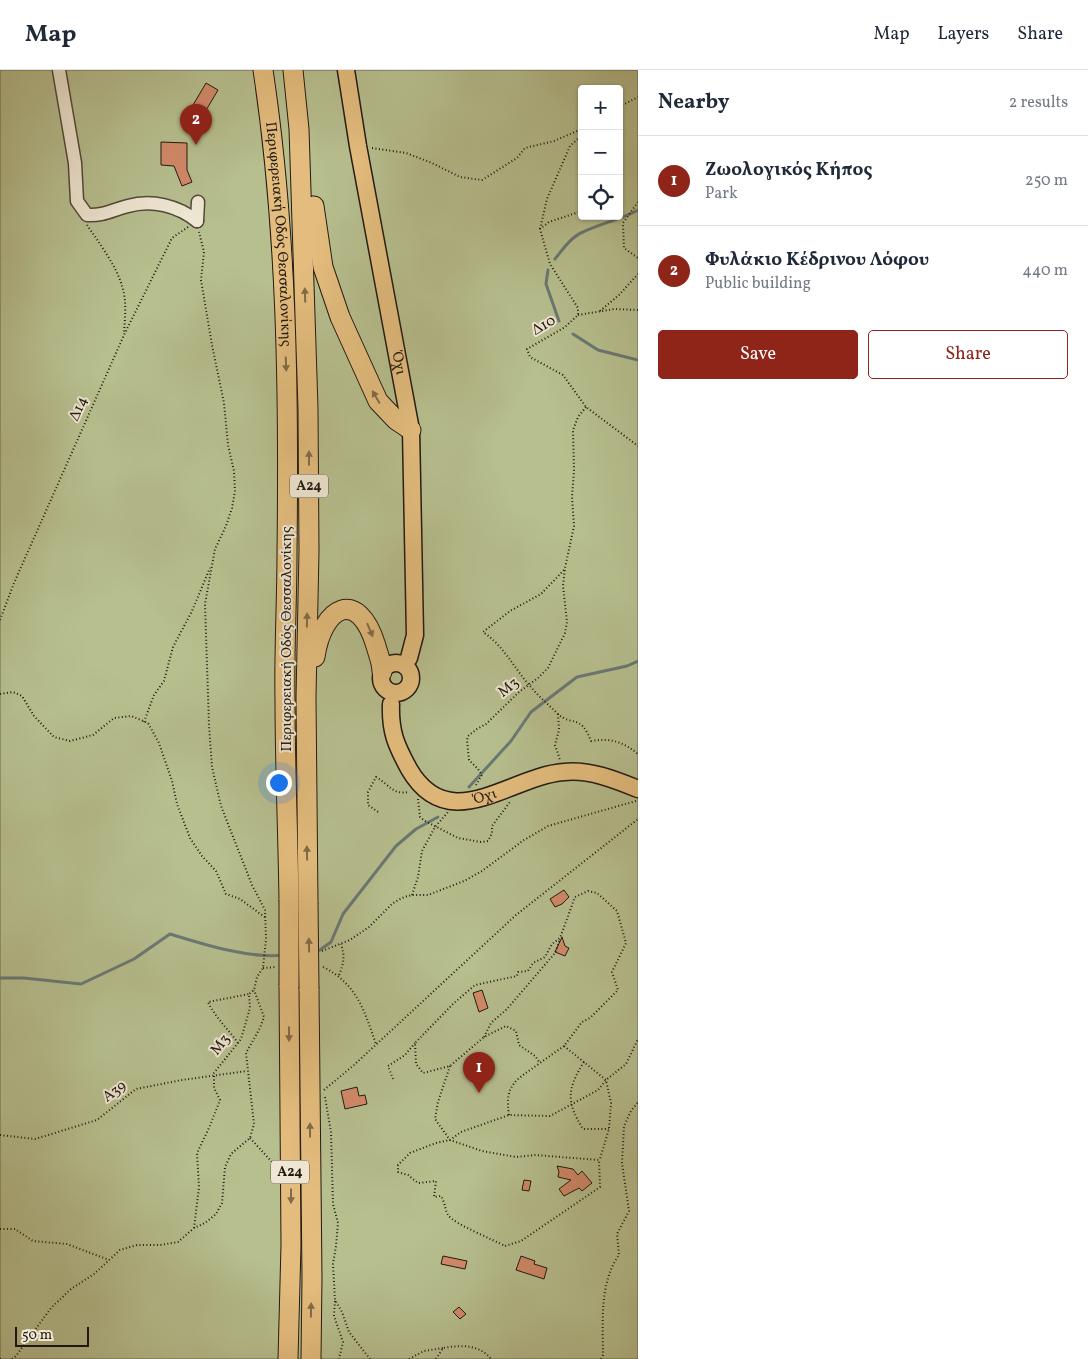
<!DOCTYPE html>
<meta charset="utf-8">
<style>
:root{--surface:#fff;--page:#f6f6f7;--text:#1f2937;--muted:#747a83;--line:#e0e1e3;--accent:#8f2418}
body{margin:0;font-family:Vollkorn,serif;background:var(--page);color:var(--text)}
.controls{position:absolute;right:15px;top:15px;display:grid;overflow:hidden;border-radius:5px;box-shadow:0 1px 4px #0004}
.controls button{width:45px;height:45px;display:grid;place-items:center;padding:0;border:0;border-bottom:1px solid var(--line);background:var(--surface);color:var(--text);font:25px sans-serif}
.scale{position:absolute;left:15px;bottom:12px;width:74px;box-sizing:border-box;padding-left:5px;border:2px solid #211911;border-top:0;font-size:14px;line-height:18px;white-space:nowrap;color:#211911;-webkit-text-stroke:4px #efe7d3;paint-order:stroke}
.you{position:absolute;left:278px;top:712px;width:18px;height:18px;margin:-12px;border:4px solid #fff;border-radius:50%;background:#1a73e8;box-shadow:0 0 0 8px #1a73e833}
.badge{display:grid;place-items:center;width:32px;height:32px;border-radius:50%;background:var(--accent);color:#fff;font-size:16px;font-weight:700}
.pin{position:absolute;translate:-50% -41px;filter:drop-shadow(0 1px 2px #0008)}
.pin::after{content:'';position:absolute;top:26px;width:18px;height:15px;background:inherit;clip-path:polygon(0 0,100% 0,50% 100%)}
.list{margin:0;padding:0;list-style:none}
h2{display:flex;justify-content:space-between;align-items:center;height:65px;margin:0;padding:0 20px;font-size:21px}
h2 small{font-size:16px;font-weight:400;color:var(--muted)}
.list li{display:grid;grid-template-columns:32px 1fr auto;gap:15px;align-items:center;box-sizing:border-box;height:90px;padding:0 20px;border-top:1px solid var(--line)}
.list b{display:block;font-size:19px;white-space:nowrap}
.list p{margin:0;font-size:16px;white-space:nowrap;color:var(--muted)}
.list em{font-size:16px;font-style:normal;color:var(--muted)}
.actions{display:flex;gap:10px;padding:15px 20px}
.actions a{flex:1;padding:11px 0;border:1px solid var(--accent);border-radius:5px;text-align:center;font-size:18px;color:var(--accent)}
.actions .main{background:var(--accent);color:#fff}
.icon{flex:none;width:28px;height:28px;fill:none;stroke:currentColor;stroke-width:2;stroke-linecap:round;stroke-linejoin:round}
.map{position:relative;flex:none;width:638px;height:1289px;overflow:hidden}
header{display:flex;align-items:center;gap:30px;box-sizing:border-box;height:70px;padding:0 25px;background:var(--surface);border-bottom:1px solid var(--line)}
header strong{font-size:24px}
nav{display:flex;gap:28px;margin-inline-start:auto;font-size:18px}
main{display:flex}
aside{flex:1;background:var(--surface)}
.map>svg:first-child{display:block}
.green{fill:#b7bf8f;stroke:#6c6c50;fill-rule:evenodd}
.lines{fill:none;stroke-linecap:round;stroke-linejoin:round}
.stream{stroke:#697975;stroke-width:3}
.building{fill:#d28a6a;stroke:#211911}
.minor-casing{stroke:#52493c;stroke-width:15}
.major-casing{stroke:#211911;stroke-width:19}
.highway-casing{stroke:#211911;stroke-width:21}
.path{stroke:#211911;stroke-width:2;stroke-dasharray:1 2.5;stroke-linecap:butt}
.minor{stroke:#efe7d3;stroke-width:12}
.major{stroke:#e4bd7e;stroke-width:16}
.highway{stroke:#e4bd7e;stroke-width:19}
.highway-bridge-casing{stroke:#211911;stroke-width:21;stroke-linecap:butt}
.highway-bridge{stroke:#e4bd7e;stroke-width:19}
.oneway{fill:#826b48}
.labels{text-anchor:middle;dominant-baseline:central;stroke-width:4;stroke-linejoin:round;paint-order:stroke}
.shield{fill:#efe7d3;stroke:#5f574b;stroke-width:1}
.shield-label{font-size:14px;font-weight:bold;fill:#211911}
.street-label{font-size:15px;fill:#211911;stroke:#efe7d3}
</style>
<header>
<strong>Map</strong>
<nav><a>Map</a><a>Layers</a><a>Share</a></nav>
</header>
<main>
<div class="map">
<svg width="638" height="1289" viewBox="0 0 638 1289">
<rect width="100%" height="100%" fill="#e7dabb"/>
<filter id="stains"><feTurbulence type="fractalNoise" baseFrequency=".004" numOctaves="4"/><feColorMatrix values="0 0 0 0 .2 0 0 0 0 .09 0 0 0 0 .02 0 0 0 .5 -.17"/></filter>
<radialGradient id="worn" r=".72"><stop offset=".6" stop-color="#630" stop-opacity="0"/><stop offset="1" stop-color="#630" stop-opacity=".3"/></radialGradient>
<path class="green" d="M0 0H638V1289H0ZM582 19H619V146H582Z"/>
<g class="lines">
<g class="stream">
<path d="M555 189C563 179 571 167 583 162 601 153 620 150 638 140"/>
<path d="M548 200 546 214 559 251"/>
<path d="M573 264 598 280 638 290"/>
<path d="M469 717 511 671 531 642 577 607 627 596 638 591"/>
<path d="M314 881 320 880 331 872 343 844 396 776 416 759 438 747"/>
<path d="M0 908H24L81 914 134 889 170 864C203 874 249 889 283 885"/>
</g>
</g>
<g class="building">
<path d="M206 13 218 20 195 59 183 52Z"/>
<path d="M161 72 187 73V100L192 112 182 116 174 96 161 95Z"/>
<path d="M564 820 569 827 562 834 555 837 550 829Z"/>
<path d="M562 867 565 876 569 878 565 886 555 882Z"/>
<path d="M482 920 488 938 479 942 473 923Z"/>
<path d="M357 1017 359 1026 365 1025 367 1034 345 1039 341 1021Z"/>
<path d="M557 1096 573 1099 578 1105 582 1101 592 1113 582 1121 579 1118 564 1126 559 1119 571 1110 558 1107 559 1102Z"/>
<path d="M524 1110 531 1111 529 1121 522 1120Z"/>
<path d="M443 1186 467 1191 465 1199 441 1194Z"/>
<path d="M521 1186 535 1191 534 1194 547 1198 544 1209 516 1200Z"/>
<path d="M459 1237 466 1244 460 1249 453 1242Z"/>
</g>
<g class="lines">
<g class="minor-casing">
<g id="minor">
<path d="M59 0 75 93 77 131 87 145C104 146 112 140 128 136 152 129 178 136 197 151"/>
<path d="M197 151 198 132"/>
</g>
</g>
<g class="major-casing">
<g id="major">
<path id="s1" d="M346 0 358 76 411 360 415 565 409 588"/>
<circle cx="396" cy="608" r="15"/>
<path id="s2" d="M391 634C390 662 396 675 409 699 449 768 510 706 564 702 589 699 616 710 638 719"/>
</g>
</g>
<g class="highway-casing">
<g id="highway">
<path id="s3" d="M263 0C287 159 289 322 287 483 287 532 284 581 285 630 285 696 288 763 289 830"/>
<path d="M293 0 299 59 308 338 309 481 306 627 308 832"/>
<path d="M314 136 323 197 340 247 378 331 396 350 411 360"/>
<path d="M315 587C322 537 358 516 376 576 378 584 382 592 382 602"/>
<path d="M309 919 312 1208 311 1289"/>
<path d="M288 1289 291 1175 289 915"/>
</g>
</g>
<g class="path">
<path d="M619 37 638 27"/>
<path d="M372 78 406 83 432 93 460 107 482 110 517 88 525 78 554 71 582 59"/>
<path d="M638 132 623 153 624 178 638 188"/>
<path d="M582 141 549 152 540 159 550 194 578 238V245L565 257 527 279 530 287 563 305 586 337 638 376"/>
<path d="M87 155C98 171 117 197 122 216 127 231 125 247 124 263"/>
<path d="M540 159 547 129 570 76 582 65"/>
<path d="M600 241 619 225 638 204"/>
<path d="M578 245 614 239 638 240"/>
<path d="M564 500 541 524 510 541 483 562C504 576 514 598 530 616 538 626 549 635 558 644 572 657 580 643 591 671 610 668 622 671 638 684"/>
<path d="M0 550 14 513 124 265 172 168 188 157"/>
<path d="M0 624 13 622 22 626 34 646 54 667 70 671 93 665 114 648 131 646 148 653 159 673 172 711 177 734 190 768 202 786 216 801 226 824 240 829 266 848"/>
<path d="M558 644 559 660 555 675 560 690"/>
<path d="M144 652 154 625 164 611 173 577 192 541 210 498"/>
<path d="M476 715 482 705 478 699 469 690 467 670 468 666 477 659 486 654 519 622 538 608 548 598 565 563 567 552 563 516 565 498 574 456 572 427 574 401 573 360 578 347 586 337"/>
<path d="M418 729 420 747 425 751 458 768 481 772 488 771 492 763V756L510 732"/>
<path d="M378 742 368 735V722L376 707C390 715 392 725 409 722"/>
<path d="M412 825 418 807 422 781 435 757 448 742"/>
<path d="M322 881 350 870 369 857 393 833 404 827 412 825H428L464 811 482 801 524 770 548 756 636 731"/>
<path d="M323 897C357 914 364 940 376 974"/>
<path d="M263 898 276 897"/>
<path d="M339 905C344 893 345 886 341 874"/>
<path d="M484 967 491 953 507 939 555 883 560 869"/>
<path d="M238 973C228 959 215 947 208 932L249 924"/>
<path d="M564 976 540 993 535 986 519 975 516 961 506 956 484 967 450 996 423 1003 416 994 415 973 453 934 475 915 517 906 518 902 528 901 533 893 545 887 552 874 560 868 575 827 588 821 597 823 617 841 626 873 612 902 618 920 590 948 582 952 564 976 606 1010 611 1033 609 1059 600 1089"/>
<path d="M584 992C567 1019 566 1032 583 1059H609"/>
<path d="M450 996 438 1032 435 1049 450 1070 482 1081 516 1087 535 1085 599 1090 600 1117 521 1171 505 1176C494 1170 454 1154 448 1145 445 1140 445 1132 441 1126L434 1127 436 1111 418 1113 408 1105 398 1102V1095L410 1083 436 1073 450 1070 461 1062 509 1045 550 1046 598 1020 606 1010 626 994 638 969"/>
<path d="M393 1009 388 996 405 985 415 973"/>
<path d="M324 1020 354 995 516 845 638 749"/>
<path d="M325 1027 331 1062 333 1134 338 1153 336 1176 333 1194 335 1230 342 1242 349 1262 370 1289"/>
<path d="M509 1045C504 1013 517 1010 540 993"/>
<path d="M0 1065 35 1069 97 1050 136 1019 182 1010 247 1001"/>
<path d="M250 1068 272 1092"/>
<path d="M194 1158 199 1117 197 1083 209 1058 220 1030 214 1018V1003L241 969 250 938 249 924 254 920 257 907 263 898 266 869 265 840 252 815 221 736 212 697 209 655 205 534 215 479 226 456 232 438 235 421 234 401 228 375 224 333 212 275 201 210 204 182 199 162"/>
<path d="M0 1159H15L33 1171 67 1174 109 1190"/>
<path d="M335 1231 334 1246 343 1272 339 1289"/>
<path d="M0 1288V1289"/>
<path d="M12 1289 16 1286 51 1238 71 1219 94 1204 120 1180 137 1175H160L178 1172 194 1158 205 1153 216 1144 222 1133 225 1097 231 1084 250 1068 254 1054 246 983 260 958 264 947 254 920"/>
<path d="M409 1289 424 1281 443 1278"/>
<path d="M436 1289 443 1278C461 1275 479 1274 491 1289"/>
<path d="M601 1289 603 1285C603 1253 599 1213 619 1185L617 1164 629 1141 622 1093 624 1056 631 1041 638 1032"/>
</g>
<use href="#minor" class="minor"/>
<use href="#major" class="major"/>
<use href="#highway" class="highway"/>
<g class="highway-bridge-casing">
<g id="highway-bridge">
<path d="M308 832 309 919"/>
<path d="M289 915V830"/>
</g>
</g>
<use href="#highway-bridge" class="highway-bridge"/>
</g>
<defs><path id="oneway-solid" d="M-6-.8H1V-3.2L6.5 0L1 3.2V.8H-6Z" transform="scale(1.25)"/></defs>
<g class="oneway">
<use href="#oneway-solid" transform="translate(305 225) rotate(-92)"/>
<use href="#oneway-solid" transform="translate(286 294) rotate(88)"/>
<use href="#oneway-solid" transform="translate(376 327) rotate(-120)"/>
<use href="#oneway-solid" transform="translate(309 388) rotate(-90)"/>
<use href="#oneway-solid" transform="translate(307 550) rotate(-89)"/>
<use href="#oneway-solid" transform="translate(370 560) rotate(67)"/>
<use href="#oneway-solid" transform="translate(307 783) rotate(-91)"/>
<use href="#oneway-solid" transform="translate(309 875) rotate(-91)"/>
<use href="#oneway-solid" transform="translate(289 964) rotate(90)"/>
<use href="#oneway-solid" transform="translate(310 1060) rotate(-90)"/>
<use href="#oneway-solid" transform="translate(291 1126) rotate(90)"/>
<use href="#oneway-solid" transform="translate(311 1240) rotate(-89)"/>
</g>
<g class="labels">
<g class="shield">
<rect x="290" y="404.5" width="38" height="23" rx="4"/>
<rect x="271" y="1090.5" width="38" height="23" rx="4"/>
</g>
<g class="shield-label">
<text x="309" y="416">Α24</text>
<text x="290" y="1102">Α24</text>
</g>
<g class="street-label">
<text stroke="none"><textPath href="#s3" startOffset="165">Περιφερειακή Οδός Θεσσαλονίκης</textPath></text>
<text transform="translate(544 256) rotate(-31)">Δ10</text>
<text stroke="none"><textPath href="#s1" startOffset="298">Όχι</textPath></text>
<text transform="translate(79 339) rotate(-66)">Δ14</text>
<text transform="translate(287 569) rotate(-90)">Περιφερειακή Οδός Θεσσαλονίκης</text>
<text transform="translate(509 618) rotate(-39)">Μ3</text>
<text stroke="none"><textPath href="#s2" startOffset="158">Όχι</textPath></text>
<text transform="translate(221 975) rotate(-52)">Μ3</text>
<text transform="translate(115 1022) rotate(-37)">Α39</text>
</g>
</g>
<rect width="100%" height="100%" filter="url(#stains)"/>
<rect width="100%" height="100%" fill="url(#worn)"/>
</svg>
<div class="controls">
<button>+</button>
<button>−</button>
<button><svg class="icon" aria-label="locate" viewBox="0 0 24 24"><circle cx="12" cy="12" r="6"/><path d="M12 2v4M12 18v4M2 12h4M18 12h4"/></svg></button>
</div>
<div class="scale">50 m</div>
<div class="you"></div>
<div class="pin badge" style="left:479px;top:1023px">1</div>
<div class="pin badge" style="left:196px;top:75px">2</div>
</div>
<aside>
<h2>Nearby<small>2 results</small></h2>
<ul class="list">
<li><span class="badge">1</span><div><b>Ζωολογικός Κήπος</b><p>Park</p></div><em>250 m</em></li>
<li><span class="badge">2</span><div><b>Φυλάκιο Κέδρινου Λόφου</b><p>Public building</p></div><em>440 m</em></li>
</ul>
<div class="actions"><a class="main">Save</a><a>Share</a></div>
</aside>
</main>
